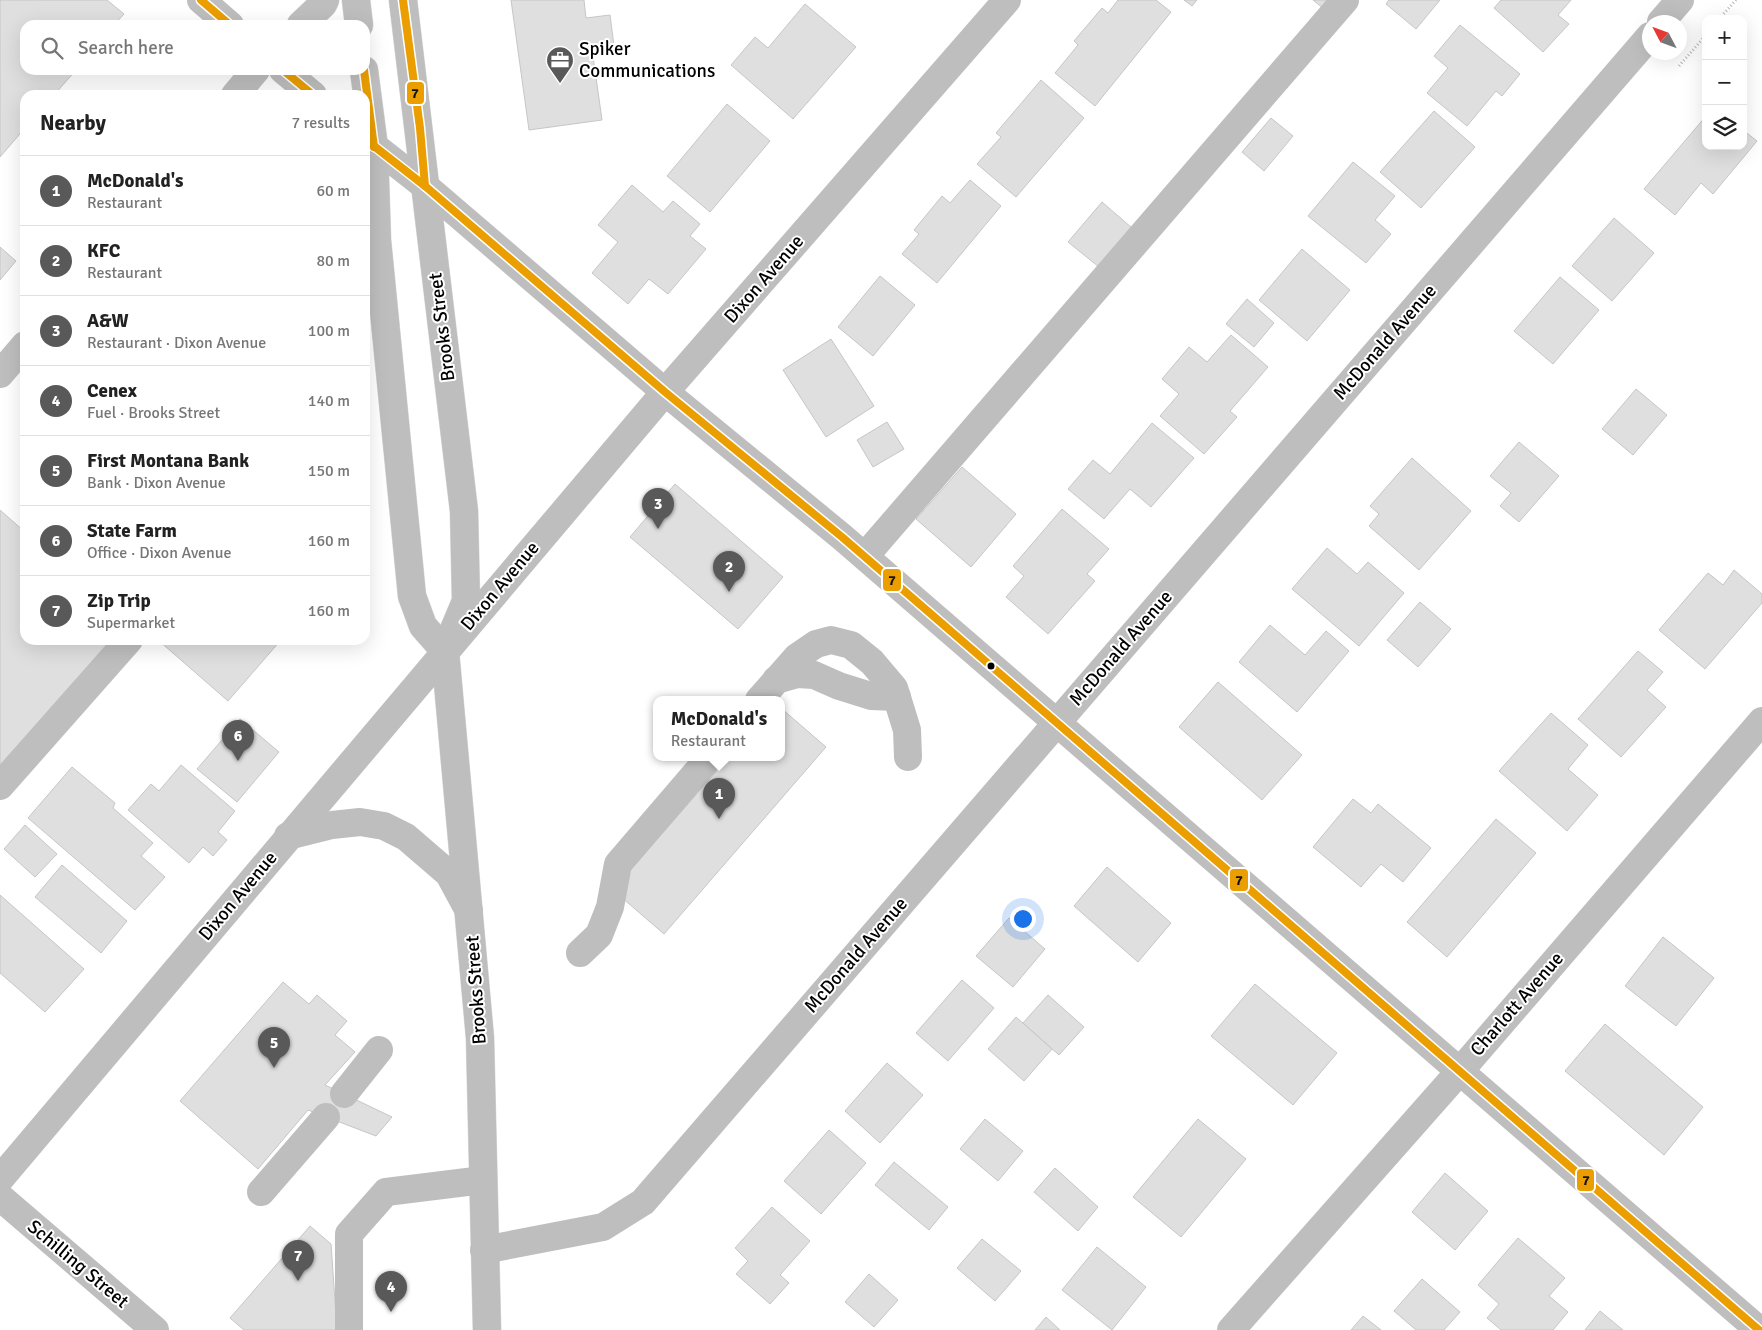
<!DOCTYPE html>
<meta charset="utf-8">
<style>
:root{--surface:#fff;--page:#f2f2f2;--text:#222;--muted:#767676;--line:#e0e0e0;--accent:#595959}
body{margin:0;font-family:Signika,sans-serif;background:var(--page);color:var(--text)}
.controls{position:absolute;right:15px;top:15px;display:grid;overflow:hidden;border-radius:10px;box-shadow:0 5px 20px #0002}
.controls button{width:45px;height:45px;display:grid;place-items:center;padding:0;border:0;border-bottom:1px solid var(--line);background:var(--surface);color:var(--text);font:25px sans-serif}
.compass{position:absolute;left:1642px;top:15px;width:45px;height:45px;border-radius:50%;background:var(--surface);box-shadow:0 5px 20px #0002;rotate:311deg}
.you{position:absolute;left:1022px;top:918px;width:18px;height:18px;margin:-12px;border:4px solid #fff;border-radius:50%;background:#1a73e8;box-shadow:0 0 0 8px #1a73e833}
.badge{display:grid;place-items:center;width:32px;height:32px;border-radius:50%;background:var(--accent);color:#fff;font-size:16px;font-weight:700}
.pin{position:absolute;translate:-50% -41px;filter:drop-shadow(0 1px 2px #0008)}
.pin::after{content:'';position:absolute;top:26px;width:18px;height:15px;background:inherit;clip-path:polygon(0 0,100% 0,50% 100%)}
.popup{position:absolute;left:653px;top:696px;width:132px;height:65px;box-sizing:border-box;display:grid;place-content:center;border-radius:10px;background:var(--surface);filter:drop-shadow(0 1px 4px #0005);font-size:16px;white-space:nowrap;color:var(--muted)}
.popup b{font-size:19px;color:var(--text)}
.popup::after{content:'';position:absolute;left:50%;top:100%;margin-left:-10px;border:10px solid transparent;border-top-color:var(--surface)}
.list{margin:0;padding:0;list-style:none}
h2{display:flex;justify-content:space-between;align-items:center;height:65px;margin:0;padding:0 20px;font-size:21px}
h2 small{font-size:16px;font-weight:400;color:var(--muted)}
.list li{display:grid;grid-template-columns:32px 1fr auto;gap:15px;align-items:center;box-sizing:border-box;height:70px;padding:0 20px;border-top:1px solid var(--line)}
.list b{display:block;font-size:19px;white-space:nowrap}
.list p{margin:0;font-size:16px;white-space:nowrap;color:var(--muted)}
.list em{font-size:16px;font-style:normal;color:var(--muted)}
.icon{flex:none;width:28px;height:28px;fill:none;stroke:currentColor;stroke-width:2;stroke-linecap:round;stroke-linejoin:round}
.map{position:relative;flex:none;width:1762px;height:1330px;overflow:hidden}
.search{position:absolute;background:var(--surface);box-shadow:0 5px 20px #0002;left:20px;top:20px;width:350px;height:55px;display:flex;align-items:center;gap:12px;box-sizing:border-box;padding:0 18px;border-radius:15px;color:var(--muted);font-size:19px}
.panel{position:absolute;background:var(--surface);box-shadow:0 5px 20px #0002;left:20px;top:90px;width:350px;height:555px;border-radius:15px}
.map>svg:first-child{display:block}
.building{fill:#dfdfdf;stroke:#c6c6c6}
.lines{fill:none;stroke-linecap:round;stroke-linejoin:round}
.highway-casing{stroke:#dbdbdb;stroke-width:29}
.path{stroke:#b9b9b9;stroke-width:3;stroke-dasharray:1 2.5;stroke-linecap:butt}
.minor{stroke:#bebebe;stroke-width:28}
.highway{stroke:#bebebe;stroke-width:28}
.bus-1-casing{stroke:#fff;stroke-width:11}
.bus-1{stroke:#eb9e00;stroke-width:8}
.bus-dot{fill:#000;stroke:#fff;stroke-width:2}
.labels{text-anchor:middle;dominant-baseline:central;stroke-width:4;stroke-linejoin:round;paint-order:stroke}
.poi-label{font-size:19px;fill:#000;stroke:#fff;text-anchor:start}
.street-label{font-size:19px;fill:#000;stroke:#fff}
.line-badge{stroke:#fff;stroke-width:2}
.pale-badge-label{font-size:14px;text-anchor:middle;font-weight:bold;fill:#111}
</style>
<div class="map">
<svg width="1762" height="1330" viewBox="0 0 1762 1330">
<rect width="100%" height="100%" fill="#fff"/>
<g class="building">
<path d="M0 0H107L124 14 114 25H25V70H76L54 95H25V128L0 157Z"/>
<path d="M511 0H584L586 18 610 15 614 46 592 49 602 120 529 130Z"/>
<path d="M1118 0H1156L1171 12 1095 106 1055 73 1078 45 1074 41 1102 8 1108 13Z"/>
<path d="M1184 0H1197L1192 6Z"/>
<path d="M1313 0H1331L1324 9Z"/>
<path d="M1389 0H1440L1416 29 1386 4Z"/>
<path d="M1501 0H1571L1558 15 1569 24 1543 52 1494 8Z"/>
<path d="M805 4 856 47 793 119 731 65 755 37 768 48Z"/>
<path d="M1460 25 1520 74 1502 96 1496 91 1467 126 1427 93 1448 68 1434 56Z"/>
<path d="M1041 80 1084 118 1016 197 977 164 1001 137 996 133Z"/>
<path d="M727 104 770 141 710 212 667 176Z"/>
<path d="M1434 111 1475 147 1421 208 1380 172Z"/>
<path d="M1706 116V146H1743V130L1757 141 1713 194 1701 183 1675 215 1644 189Z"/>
<path d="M1271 118 1293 136 1264 171 1242 152Z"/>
<path d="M1353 162 1395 196 1375 220 1391 234 1366 263 1308 216Z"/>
<path d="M970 180 1001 206 937 283 902 254 919 234 914 230 942 196 950 203Z"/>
<path d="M632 185 663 212 673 201 700 224 690 236 706 249 668 294 649 279 628 304 592 273 618 242 598 225Z"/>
<path d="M1102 202 1132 228 1099 267 1068 242Z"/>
<path d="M1614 218 1654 253 1612 301 1572 266Z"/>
<path d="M0 247 16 261 0 280Z"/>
<path d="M1302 249 1350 290 1307 341 1259 300Z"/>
<path d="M880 276 915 305 873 356 838 327Z"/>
<path d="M1560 277 1599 310 1553 364 1514 331Z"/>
<path d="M1247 299 1274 323 1254 347 1226 324Z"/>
<path d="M1231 335 1268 367 1230 411 1237 417 1204 454 1160 416 1179 394 1162 379 1189 347 1207 362Z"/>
<path d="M831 339 874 406 826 437 783 370Z"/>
<path d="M1636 389 1667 415 1633 455 1602 429Z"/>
<path d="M887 422 904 449 873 467 857 440Z"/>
<path d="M1152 423 1194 458 1151 507 1130 489 1104 519 1068 489 1093 460 1110 474Z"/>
<path d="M1519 442 1559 476 1519 522 1500 506 1511 493 1490 476Z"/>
<path d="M1412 458 1471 511 1419 570 1369 526 1379 514 1370 506Z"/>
<path d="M962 467 1016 514 971 567 916 519Z"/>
<path d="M675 484 783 577 738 629 630 537Z"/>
<path d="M1062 509 1109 549 1087 574 1095 581 1048 634 1006 597 1024 576 1013 566Z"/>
<path d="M0 510 25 532V640H111L0 765Z"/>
<path d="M1327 548 1357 574 1368 562 1404 593 1359 646 1292 589Z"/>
<path d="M1734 570 1762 594V603L1705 669 1659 630 1708 573 1723 585Z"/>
<path d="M1420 602 1451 629 1418 667 1387 640Z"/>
<path d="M1270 625 1305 655 1326 631 1349 651 1297 712 1239 662Z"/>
<path d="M158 640H281L228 701Z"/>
<path d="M1638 651 1663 672 1647 690 1666 707 1621 757 1578 719Z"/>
<path d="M1218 682 1302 755 1262 800 1179 727Z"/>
<path d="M782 709 826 747 664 934 613 890 728 758H782Z"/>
<path d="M1551 713 1588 745 1568 769 1598 795 1567 831 1499 771Z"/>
<path d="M240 719 279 752 237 802 197 769Z"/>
<path d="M181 765 235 811 218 832 227 840 213 856 203 847 189 863 128 810 151 784 159 791Z"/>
<path d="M72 767 115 803 113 808 153 843 141 856 165 877 135 910 28 818Z"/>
<path d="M1353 799 1371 813 1378 804 1431 848 1403 882 1381 864 1361 887 1313 847Z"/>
<path d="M1496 819 1536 853 1447 957 1407 922Z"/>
<path d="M25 825 57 854 35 877 4 849Z"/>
<path d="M62 865 127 921 101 953 35 897Z"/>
<path d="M1107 867 1171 923 1138 962 1074 906Z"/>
<path d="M0 895 84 969 45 1012 0 973Z"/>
<path d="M1009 918 1045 949 1013 987 976 956Z"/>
<path d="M1663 937 1714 978 1676 1026 1625 986Z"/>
<path d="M962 980 994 1008 948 1061 916 1033Z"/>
<path d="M283 982 309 1004 317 995 347 1021 335 1035 355 1052 325 1085 392 1117 376 1136 308 1110 258 1169 180 1101Z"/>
<path d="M1255 984 1337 1053 1293 1105 1211 1036Z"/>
<path d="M1048 995 1084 1027 1059 1055 1023 1023Z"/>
<path d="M1016 1017 1052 1049 1024 1081 988 1049Z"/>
<path d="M1605 1024 1703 1107 1664 1155 1565 1071Z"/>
<path d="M887 1063 923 1095 880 1143 845 1111Z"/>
<path d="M985 1119 1023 1151 998 1181 960 1149Z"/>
<path d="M1198 1119 1246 1159 1181 1237 1133 1197Z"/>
<path d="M829 1130 866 1163 821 1214 784 1181Z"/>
<path d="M894 1162 948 1207 929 1230 875 1185Z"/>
<path d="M1055 1168 1098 1207 1078 1231 1034 1192Z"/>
<path d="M1445 1173 1488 1211 1455 1250 1412 1212Z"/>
<path d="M772 1207 810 1241 780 1275 789 1283 770 1304 736 1274 748 1261 735 1248Z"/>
<path d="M310 1226 331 1244 337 1330H244L230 1318Z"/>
<path d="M1518 1238 1565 1278 1549 1296 1568 1312 1553 1330H1501L1487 1318 1499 1304 1478 1285Z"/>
<path d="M982 1239 1021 1271 995 1301 957 1268Z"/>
<path d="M1097 1247 1146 1287 1112 1330 1062 1290Z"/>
<path d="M869 1274 898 1300 874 1327 845 1302Z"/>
<path d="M1422 1279 1460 1312 1444 1330H1416L1394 1311Z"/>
<path d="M1600 1311 1623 1330H1585Z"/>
<path d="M1363 1316 1381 1330H1351Z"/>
<path d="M1046 1317 1060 1330H1035Z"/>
</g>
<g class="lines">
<g class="highway-casing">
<g id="highway">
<path d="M356 0 359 25"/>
<path d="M403 0 464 511 466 601 445 651 480 1038 487 1330"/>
<path d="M301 25 323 4 325 0"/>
<path d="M364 70 374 147 377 240 412 596 423 626 445 651"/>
</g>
</g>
<g class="path">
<path d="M1719 19 1736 0"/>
<path d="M1679 66 1706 35"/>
</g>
<g class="minor">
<path d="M201 0 230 25"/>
<path d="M1661 22 1680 0"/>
<path d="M283 70 313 95"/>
<path d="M235 95 256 70"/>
<path d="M365 139 425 186 665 392 842 537 1759 1330"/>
<path d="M0 374 25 345"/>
<path d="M865 556 1345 0"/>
<path d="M776 680 797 674 814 675 839 686 871 696 897 697"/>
<path d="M759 700 797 657 816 644 831 640 851 645 872 662 894 688 907 730 908 757"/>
<path d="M0 786 129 640"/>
<path d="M288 836 332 825 360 822 384 826 406 837 449 874 469 911"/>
<path d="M580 953 599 935 610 907 618 864 709 758"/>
<path d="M344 1094 379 1050"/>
<path d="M0 1179 665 392 1007 0"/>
<path d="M261 1192 326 1117"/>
<path d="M0 1197 155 1330"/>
<path d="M484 1250 603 1227 643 1202 1650 36"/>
<path d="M349 1330V1234L386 1192 483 1180"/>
<path d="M1231 1330 1460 1071 1762 721"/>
</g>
<use href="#highway" class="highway"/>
<g class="bus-1-casing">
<g id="bus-1">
<path d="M201 0 230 25"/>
<path d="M403 0 420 128 425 186"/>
<path d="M283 70 313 95"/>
<path d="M364 70 374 147"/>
<path d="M365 139 425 186 665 392 842 537 1759 1330"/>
</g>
</g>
<use href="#bus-1" class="bus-1"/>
</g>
<defs>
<g id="office-pin" transform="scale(1.4375)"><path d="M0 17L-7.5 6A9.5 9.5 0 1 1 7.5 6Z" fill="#595959" stroke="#fff"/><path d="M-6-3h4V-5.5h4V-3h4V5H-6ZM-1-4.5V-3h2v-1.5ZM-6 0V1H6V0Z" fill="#fff"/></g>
</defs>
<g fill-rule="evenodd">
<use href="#office-pin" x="560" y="60"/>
</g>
<circle class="bus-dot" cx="991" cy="666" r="4.5"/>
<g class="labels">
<g class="poi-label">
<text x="579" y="49">Spiker<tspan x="579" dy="22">Communications</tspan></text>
</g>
<g class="street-label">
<text transform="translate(764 279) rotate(-49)">Dixon Avenue</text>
<text transform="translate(442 327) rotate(-97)">Brooks Street</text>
<text transform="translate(1385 342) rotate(-49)">McDonald Avenue</text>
<text transform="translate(500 586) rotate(-50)">Dixon Avenue</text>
<text transform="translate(1121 648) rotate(-49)">McDonald Avenue</text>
<text transform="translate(238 896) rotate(-50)">Dixon Avenue</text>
<text transform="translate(856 955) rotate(-49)">McDonald Avenue</text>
<text transform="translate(476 990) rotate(-94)">Brooks Street</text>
<text transform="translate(1517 1004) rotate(-49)">Charlott Avenue</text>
<text transform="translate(78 1264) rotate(40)">Schilling Street</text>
</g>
</g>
<g class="line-badge">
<rect x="406" y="81" width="19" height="24" rx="5" fill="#eb9e00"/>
<rect x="882" y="568" width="20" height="24" rx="5" fill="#eb9e00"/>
<rect x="1229" y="868" width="20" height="24" rx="5" fill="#eb9e00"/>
<rect x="1576" y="1168" width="19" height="24" rx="5" fill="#eb9e00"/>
</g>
<g class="pale-badge-label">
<text x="415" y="98">7</text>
<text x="892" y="585">7</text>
<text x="1239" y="885">7</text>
<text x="1586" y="1185">7</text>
</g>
</svg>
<div class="controls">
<button>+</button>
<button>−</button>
<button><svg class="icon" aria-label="layers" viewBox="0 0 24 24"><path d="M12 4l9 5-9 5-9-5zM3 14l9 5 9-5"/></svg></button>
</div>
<svg class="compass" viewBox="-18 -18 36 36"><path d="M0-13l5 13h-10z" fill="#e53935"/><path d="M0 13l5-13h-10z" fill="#767676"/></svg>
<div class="you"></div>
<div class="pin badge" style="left:719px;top:819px">1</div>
<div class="popup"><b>McDonald's</b>Restaurant</div>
<div class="pin badge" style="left:729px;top:592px">2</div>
<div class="pin badge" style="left:658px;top:529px">3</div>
<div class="pin badge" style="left:391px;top:1312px">4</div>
<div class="pin badge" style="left:274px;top:1068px">5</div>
<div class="pin badge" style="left:238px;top:761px">6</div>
<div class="pin badge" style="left:298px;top:1281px">7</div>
<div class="search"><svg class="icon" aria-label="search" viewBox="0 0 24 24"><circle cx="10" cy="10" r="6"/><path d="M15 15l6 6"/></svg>Search here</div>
<section class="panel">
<h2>Nearby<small>7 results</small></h2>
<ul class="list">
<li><span class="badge">1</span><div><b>McDonald's</b><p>Restaurant</p></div><em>60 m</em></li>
<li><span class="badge">2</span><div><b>KFC</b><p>Restaurant</p></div><em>80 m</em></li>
<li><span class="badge">3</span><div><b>A&amp;W</b><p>Restaurant · Dixon Avenue</p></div><em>100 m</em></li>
<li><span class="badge">4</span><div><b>Cenex</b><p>Fuel · Brooks Street</p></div><em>140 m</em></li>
<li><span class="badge">5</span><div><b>First Montana Bank</b><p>Bank · Dixon Avenue</p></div><em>150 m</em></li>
<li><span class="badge">6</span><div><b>State Farm</b><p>Office · Dixon Avenue</p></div><em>160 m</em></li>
<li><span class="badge">7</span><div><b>Zip Trip</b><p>Supermarket</p></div><em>160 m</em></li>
</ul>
</section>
</div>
